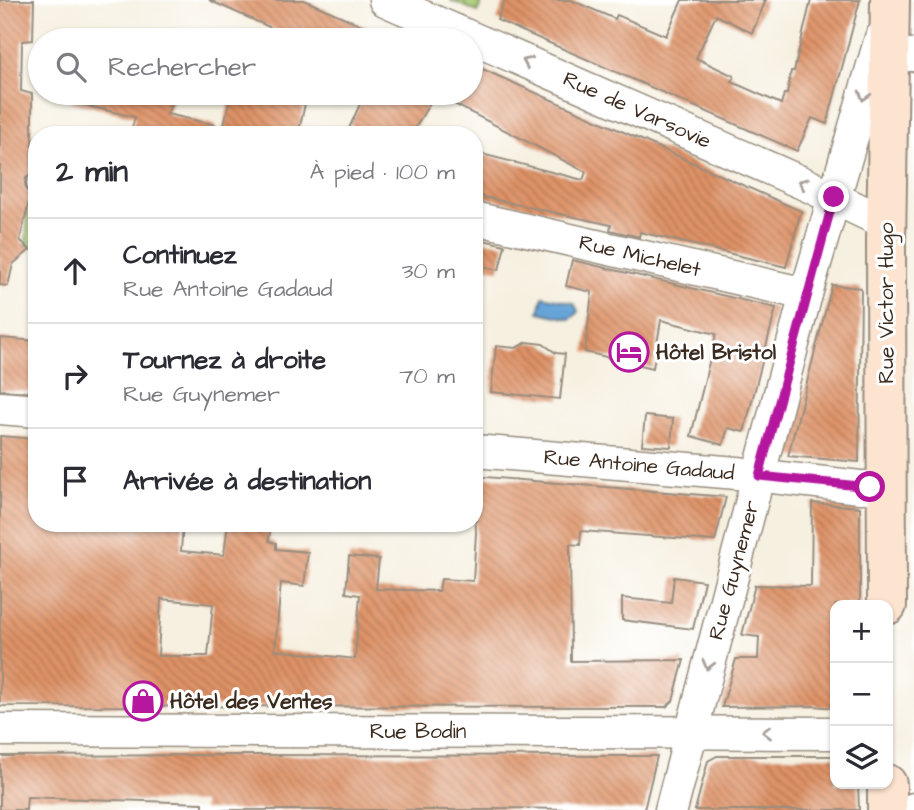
<!DOCTYPE html>
<html lang="fr">
<meta charset="utf-8">
<style>
:root{--surface:#fff;--page:#f2f2f3;--text:#2b2b33;--muted:#7c7c81;--line:#e1e1e2}
body{margin:0;font-family:"Architects Daughter",sans-serif;background:var(--page);color:var(--text)}
.controls{position:absolute;right:21px;bottom:21px;display:grid;overflow:hidden;border-radius:14px;box-shadow:0 2px 5px #0004}
.controls button{width:63px;height:63px;display:grid;place-items:center;padding:0;border:0;border-bottom:2px solid var(--line);background:var(--surface);color:var(--text);font:35px sans-serif}
.stop{position:absolute;width:21px;height:21px;margin:-16px;border:5px solid #b5179e;border-radius:50%;background:#fff}
.stop.end{background:#b5179e;border-color:#fff;box-shadow:0 2px 7px #0008}
.list{margin:0;padding:0;list-style:none}
h2{display:flex;justify-content:space-between;align-items:center;height:91px;margin:0;padding:0 28px;font-size:30px}
h2 small{font-size:23px;font-weight:400;color:var(--muted)}
.list li{display:grid;grid-template-columns:46px 1fr auto;gap:21px;align-items:center;box-sizing:border-box;height:105px;padding:0 28px;border-top:2px solid var(--line)}
.list b{display:block;font-size:26px;white-space:nowrap}
.list p{margin:0;font-size:23px;white-space:nowrap;color:var(--muted)}
.list em{font-size:23px;font-style:normal;color:var(--muted)}
.icon{flex:none;width:38px;height:38px;fill:none;stroke:currentColor;stroke-width:2;stroke-linecap:round;stroke-linejoin:round}
.map{position:relative;flex:none;width:914px;height:810px;overflow:hidden}
.search{position:absolute;background:var(--surface);box-shadow:0 2px 5px #0004;left:28px;top:28px;width:455px;height:77px;display:flex;align-items:center;gap:18px;box-sizing:border-box;padding:0 24px;border-radius:38px;color:var(--muted);font-size:26px}
.panel{position:absolute;background:var(--surface);box-shadow:0 2px 5px #0004;left:28px;top:126px;width:455px;height:406px;border-radius:28px}
.map>svg:first-child{display:block}
.garden{fill:url(#garden-dots);stroke:#707a4a;stroke-width:2}
.water{fill:#66a4d8;stroke:#50677b;stroke-width:2}
.building{fill:url(#building-back-hatch);fill-rule:evenodd}
.lines{fill:none;stroke-linecap:round;stroke-linejoin:round}
.lane-casing{stroke:#988d7f;stroke-width:19}
.street-casing{stroke:#988d7f;stroke-width:35}
.secondary-casing{stroke:#988d7f;stroke-width:42}
.lane{stroke:#fff;stroke-width:16}
.street{stroke:#fff;stroke-width:32}
.secondary{stroke:#fde4d1;stroke-width:38}
.oneway{stroke:#a79f9a}
.route{stroke:#b5179e;stroke-width:9}
.labels{text-anchor:middle;dominant-baseline:central;stroke-width:6;stroke-linejoin:round;paint-order:stroke}
.street-label{font-size:21px;fill:#3b2a1e;stroke:#fff}
.poi-label{font-size:21px;font-weight:bold;fill:#3b2a1e;stroke:#fff;text-anchor:start}
</style>
<div class="map">
<svg width="914" height="810" viewBox="0 0 914 810">
<defs>
<pattern id="garden-dots" width="8" height="8" patternUnits="userSpaceOnUse" patternTransform="scale(1.75)"><rect width="8" height="8" fill="#a5cb75"/><path d="M2 2h.1M6 6h.1" fill="none" stroke="#8fae65" stroke-width="1.8" stroke-linecap="round"/></pattern>
<pattern id="building-back-hatch" width="6" height="6" patternUnits="userSpaceOnUse" patternTransform="scale(1.75)"><rect width="6" height="6" fill="#de9266"/><path d="M-1 5l2 2M0 0l6 6M5-1l2 2" fill="none" stroke="#b57753"/></pattern>
</defs>
<rect width="100%" height="100%" fill="#fff"/>
<filter id="ink" filterUnits="userSpaceOnUse"><feTurbulence type="fractalNoise" baseFrequency=".0143" numOctaves="2"/><feDisplacementMap in="SourceGraphic" scale="14" xChannelSelector="R" yChannelSelector="G"/><feConvolveMatrix kernelMatrix="1 2 1 2 8 2 1 2 1" color-interpolation-filters="sRGB"/></filter>
<filter id="wash" filterUnits="userSpaceOnUse"><feTurbulence type="fractalNoise" baseFrequency=".00686" numOctaves="4" result="noise"/><feDisplacementMap in="SourceGraphic" scale="28" xChannelSelector="R" yChannelSelector="G"/><feGaussianBlur stdDeviation="1.57" result="paint"/><feColorMatrix in="noise" values="0 0 0 0 0 0 0 0 0 0 0 0 0 0 0 0 0 1.4 0 .05"/><feComposite in="paint" operator="in"/></filter>
<g filter="url(#wash)">
<rect width="100%" height="100%" fill="#f6f0e0"/>
<g class="garden">
<path d="M450 0H483L478 12Z"/>
<path d="M37 201V246H26L28 202Z"/>
</g>
<path class="water" d="M543 296 574 303 578 311 577 314 570 319 539 312Z"/>
<g id="blocks">
<g class="building">
<path d="M0 0H34L33 40 22 41 21 91 32 94V174L26 178 25 183 26 190 31 194 20 240 30 250 13 264 8 286 0 285Z"/>
<path d="M209 0H304L396 40H271L276 30Z"/>
<path d="M505 0H571L615 19 617 15 666 36 682 0H766L752 33 716 15 696 58 734 76 732 82 781 104 784 94H787L791 71H794L811 0H860L827 124 812 118 797 151 497 20Z"/>
<path d="M471 64 801 211 786 267 640 232 639 237 610 230 611 225 474 195V152L583 180 586 172 435 94 411 135H346L365 93H471Z"/>
<path d="M72 93H156L174 97 167 114 216 125 215 135H130L135 117 71 102Z"/>
<path d="M231 93H268V95L305 104 298 135H222Z"/>
<path d="M474 238 505 245 499 270 474 265Z"/>
<path d="M572 260 776 308 744 432 728 428 723 445 691 436 716 334 661 320 653 368 585 352 592 292 566 286Z"/>
<path d="M832 285 861 288 859 462 788 456Z"/>
<path d="M0 338 37 341 33 392 0 390Z"/>
<path d="M527 342 543 344 556 353 565 354 560 399 491 392 496 346 516 348Z"/>
<path d="M645 416 673 419 671 447 642 445Z"/>
<path d="M0 436 37 439V523H183L181 551 224 555 228 523H271L269 541 276 543V549L308 552 304 586 281 583 275 650 355 659 360 595 346 593 349 556 379 559 376 589 439 591 441 579 473 581 476 533 474 476 726 497 715 541 581 531 580 545 570 544 571 661 684 660 673 701 666 707 0 706ZM161 599 213 604 208 656H158Z"/>
<path d="M812 503 860 507V605H835V708L814 706 722 707 736 659H758L759 637 742 635 755 585 811 586Z"/>
<path d="M674 577 704 581 693 629 622 620V598L671 603Z"/>
<path d="M0 756 238 755 657 756 644 810 494 808V810H203V803L27 797 26 810H0Z"/>
<path d="M717 756H835V784H858L859 810H695L708 761Z"/>
</g>
</g>
</g>
<g filter="url(#ink)">
<use href="#blocks" fill-opacity="0" stroke="#988d7f" stroke-width="2"/>
<g class="lines">
<g class="lane-casing">
<path id="lane" d="M35 184H37"/>
</g>
<g class="street-casing">
<g id="street">
<path d="M385 0 805 184 886 223"/>
<path d="M889 55H914"/>
<path d="M474 218 806 294"/>
<path d="M0 408 37 411"/>
<path d="M474 451 737 473 860 487H887"/>
<path d="M0 730 835 733"/>
<path d="M671 810 806 294 881 38"/>
<path d="M912 810 914 809"/>
</g>
</g>
<g class="secondary-casing">
<g id="secondary">
<path d="M887 605 886 243 890 0"/>
<path d="M887 810V784"/>
</g>
</g>
<use href="#lane" class="lane"/>
<use href="#street" class="street"/>
<use href="#secondary" class="secondary"/>
</g>
<defs><path id="oneway-chevron" d="M-2-3.5L2.5 0L-2 3.5" fill="none" stroke-width="1.6" stroke-linecap="round" stroke-linejoin="round" transform="scale(1.75)"/></defs>
<g class="oneway">
<use href="#oneway-chevron" transform="translate(527 62) rotate(-156)"/>
<use href="#oneway-chevron" transform="translate(864 96) rotate(106)"/>
<use href="#oneway-chevron" transform="translate(803 183) rotate(-156)"/>
<use href="#oneway-chevron" transform="translate(708 665) rotate(105)"/>
<use href="#oneway-chevron" transform="translate(767 732) rotate(-180)"/>
</g>
</g>
<g class="lines" filter="url(#ink)">
<path class="route" d="M834 197 759 476 870 487"/>
</g>
<defs>
<g id="hotel-ring" transform="scale(2.0125)"><circle r="9.5" fill="#fff" stroke="#b5179e" stroke-width="1.5"/><path d="M-6-4.5h1.5V1H6V5H4.5V3h-9V5H-6ZM-4 0a1.8 1.8 0 1 1 3.6 0ZM.5 0V-2.5h3Q6-2.5 6 0Z" fill="#b5179e"/></g>
<g id="shop-ring" transform="scale(2.0125)"><circle r="9.5" fill="#fff" stroke="#b5179e" stroke-width="1.5"/><path d="M-5-2.5h2.3a2.7 3.5 0 0 1 5.4 0H5L5.5 6h-11ZM-1.5-2.5h3a1.5 2.3 0 0 0-3 0Z" fill="#b5179e"/></g>
</defs>
<g fill-rule="evenodd">
<use href="#hotel-ring" x="629" y="352"/>
<use href="#shop-ring" x="143" y="701"/>
</g>
<g class="labels">
<g class="street-label">
<text transform="translate(637 110) rotate(24)">Rue de Varsovie</text>
<text transform="translate(640 256) rotate(13)">Rue Michelet</text>
<text transform="translate(886 303) rotate(-90)">Rue Victor Hugo</text>
<text transform="translate(639 465) rotate(5)">Rue Antoine Gadaud</text>
<text transform="translate(734 570) rotate(-75)">Rue Guynemer</text>
<text x="418" y="731">Rue Bodin</text>
</g>
<g class="poi-label">
<text x="656" y="352">Hôtel Bristol</text>
<text x="170" y="701">Hôtel des Ventes</text>
</g>
</g>
</svg>
<div class="controls">
<button>+</button>
<button>−</button>
<button><svg class="icon" aria-label="layers" viewBox="0 0 24 24"><path d="M12 4l9 5-9 5-9-5zM3 14l9 5 9-5"/></svg></button>
</div>
<div class="stop" style="left:870px;top:487px"></div>
<div class="stop end" style="left:834px;top:197px"></div>
<div class="search"><svg class="icon" aria-label="search" viewBox="0 0 24 24"><circle cx="10" cy="10" r="6"/><path d="M15 15l6 6"/></svg>Rechercher</div>
<section class="panel">
<h2>2 min<small>À pied · 100 m</small></h2>
<ul class="list">
<li><svg class="icon" aria-label="ahead" viewBox="0 0 24 24"><path d="M12 20V5M6 11l6-6 6 6"/></svg><div><b>Continuez</b><p>Rue Antoine Gadaud</p></div><em>30 m</em></li>
<li><svg class="icon" aria-label="right" viewBox="0 0 24 24"><path d="M7 20v-9h11M14 6l5 5-5 5"/></svg><div><b>Tournez à droite</b><p>Rue Guynemer</p></div><em>70 m</em></li>
<li><svg class="icon" aria-label="arrive" viewBox="0 0 24 24"><path d="M6 21V4h12l-3 4 3 4H6"/></svg><div><b>Arrivée à destination</b></div></li>
</ul>
</section>
</div>
